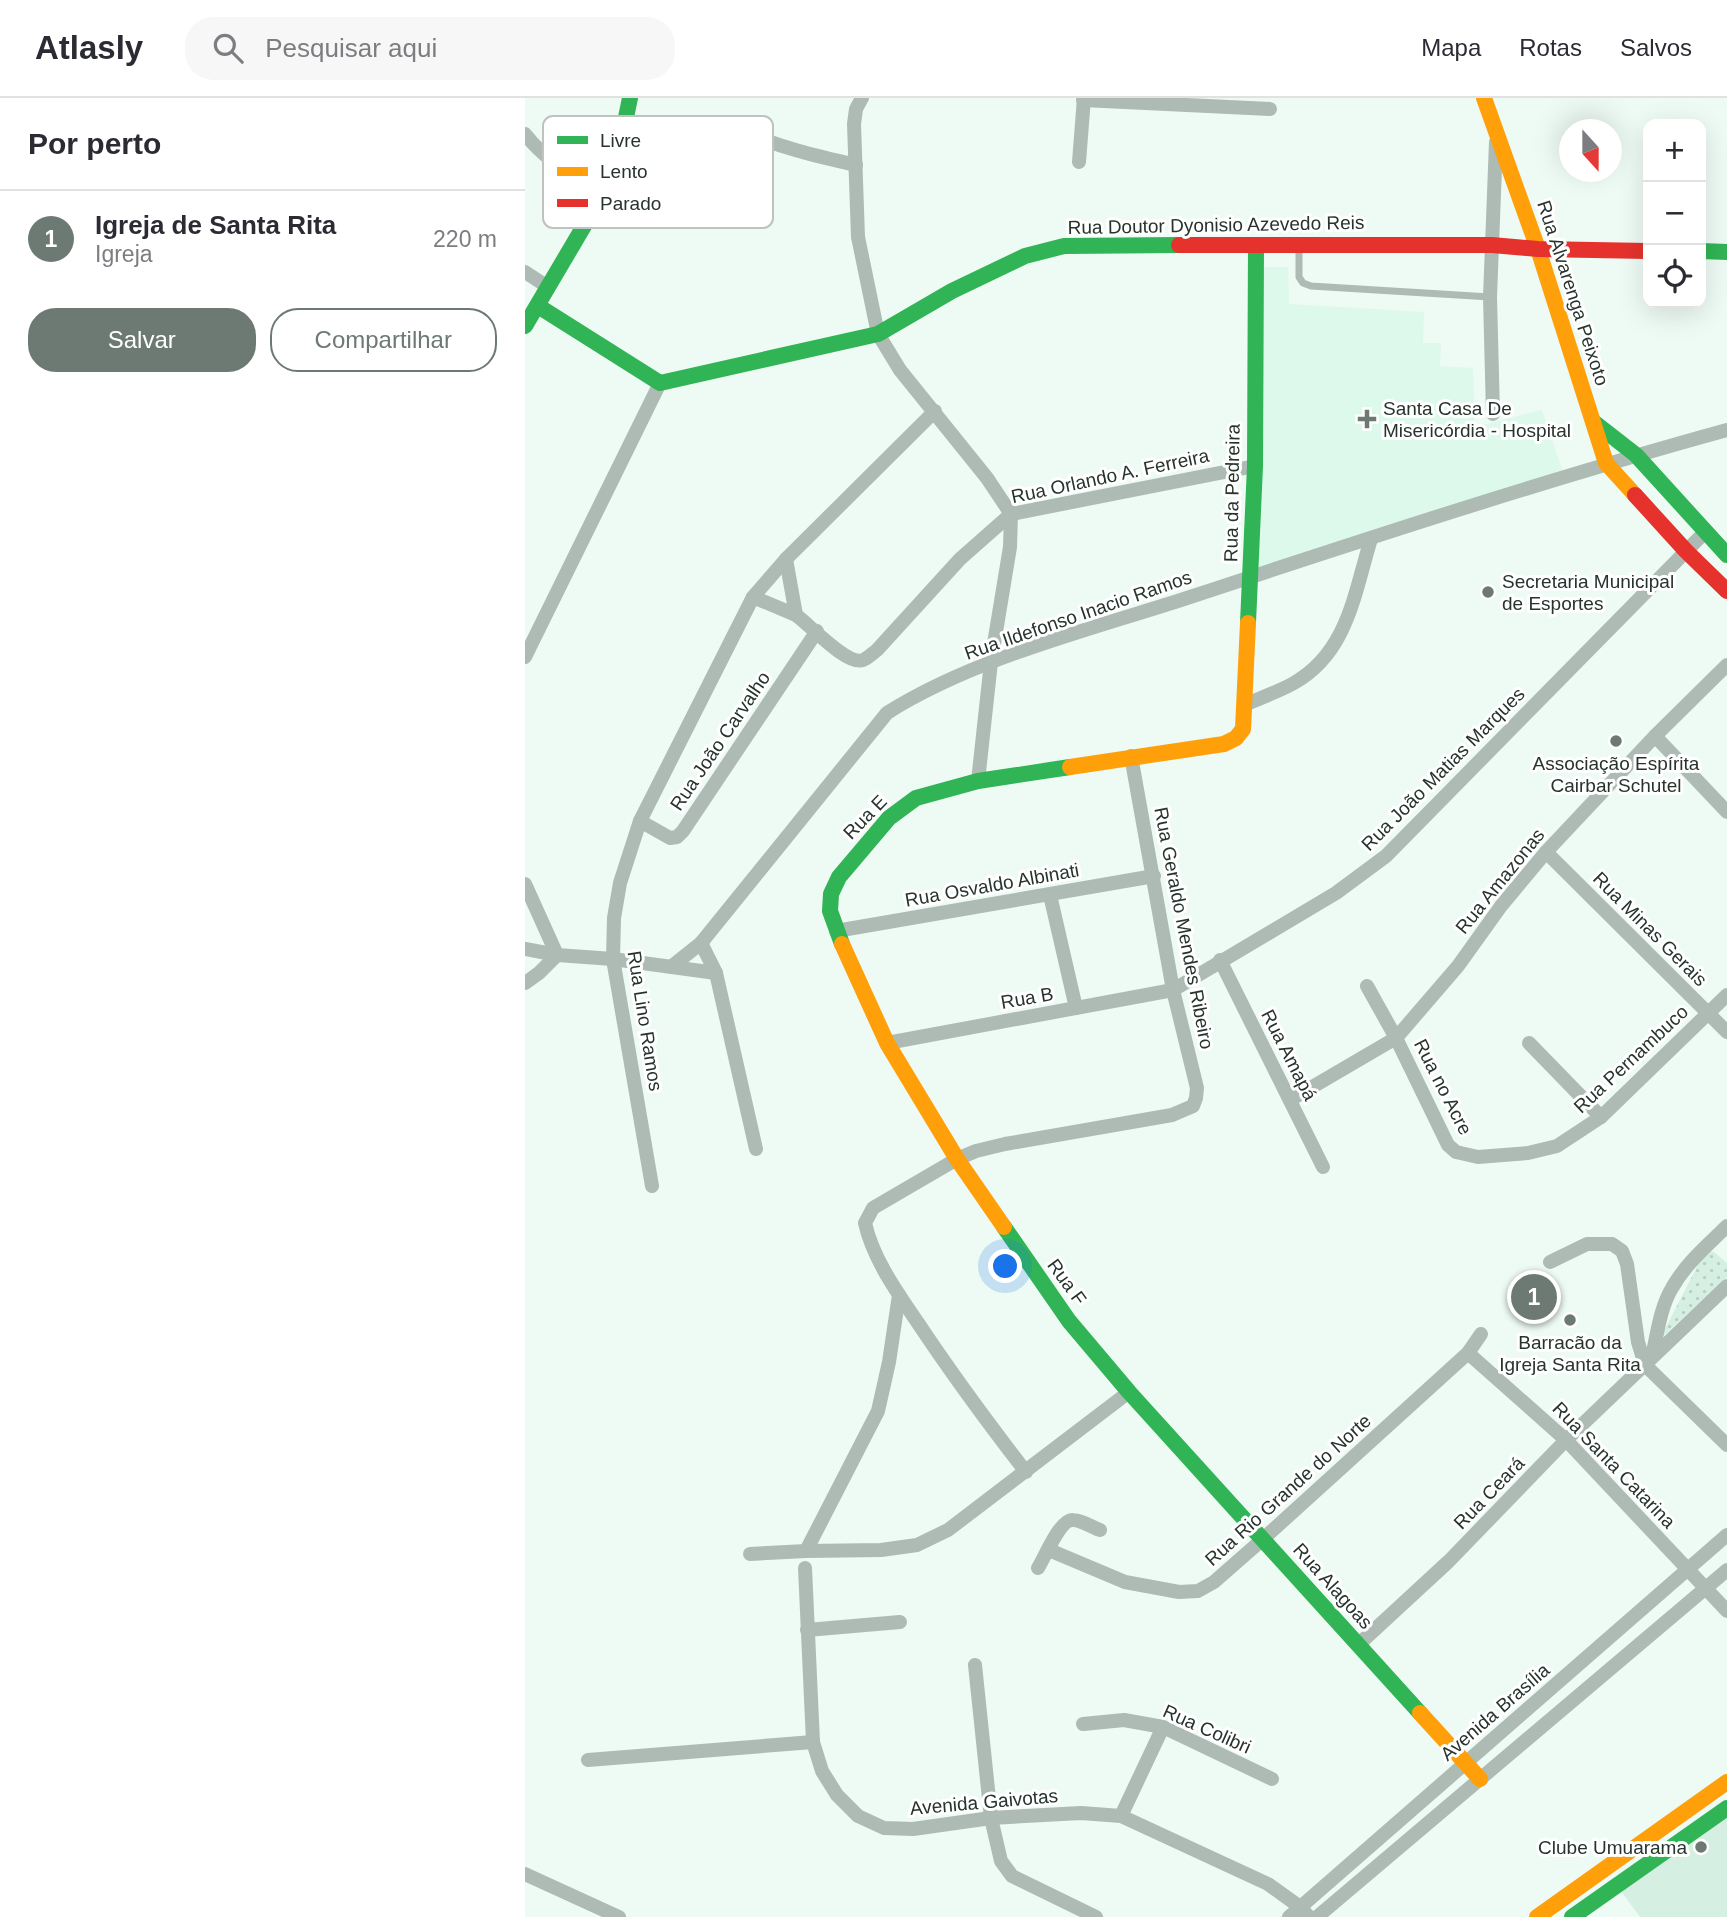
<!DOCTYPE html>
<html lang="pt">
<meta charset="utf-8">
<style>
:root{--surface:#fff;--page:#f7f7f7;--text:#2b2b33;--muted:#7c7c81;--line:#e1e1e2;--accent:#6d7973}
body{margin:0;font-family:Helvetica,sans-serif;background:var(--page);color:var(--text)}
.controls{position:absolute;right:21px;top:21px;display:grid;overflow:hidden;border-radius:14px;box-shadow:0 7px 28px #0002}
.controls button{width:63px;height:63px;display:grid;place-items:center;padding:0;border:0;border-bottom:2px solid var(--line);background:var(--surface);color:var(--text);font:35px sans-serif}
.compass{position:absolute;left:1034px;top:21px;width:63px;height:63px;border-radius:50%;background:var(--surface);box-shadow:0 7px 28px #0002;rotate:159deg}
.you{position:absolute;left:481px;top:1169px;width:24px;height:24px;margin:-18px;border:5px solid #fff;border-radius:50%;background:#1a73e8;box-shadow:0 0 0 10px #1a73e833}
.badge{display:grid;place-items:center;width:46px;height:46px;border-radius:50%;background:var(--accent);color:#fff;font-size:23px;font-weight:700}
.pin{position:absolute;translate:-50% -50%;border:4px solid #fff;box-shadow:0 2px 7px #0006}
.list{margin:0;padding:0;list-style:none}
h2{display:flex;justify-content:space-between;align-items:center;height:91px;margin:0;padding:0 28px;font-size:30px}
h2 small{font-size:23px;font-weight:400;color:var(--muted)}
.list li{display:grid;grid-template-columns:46px 1fr auto;gap:21px;align-items:center;box-sizing:border-box;height:98px;padding:0 28px;border-top:2px solid var(--line)}
.list b{display:block;font-size:26px;white-space:nowrap}
.list p{margin:0;font-size:23px;white-space:nowrap;color:var(--muted)}
.list em{font-size:23px;font-style:normal;color:var(--muted)}
.actions{display:flex;gap:14px;padding:21px 28px}
.actions a{flex:1;padding:16px 0;border:2px solid var(--accent);border-radius:28px;text-align:center;font-size:24px;color:var(--accent)}
.actions .main{background:var(--accent);color:#fff}
.icon{flex:none;width:38px;height:38px;fill:none;stroke:currentColor;stroke-width:2;stroke-linecap:round;stroke-linejoin:round}
.map{position:relative;flex:none;width:1202px;height:1819px;overflow:hidden}
header{display:flex;align-items:center;gap:42px;box-sizing:border-box;height:98px;padding:0 35px;background:var(--surface);border-bottom:2px solid var(--line)}
header strong{font-size:33px}
nav{display:flex;gap:38px;margin-inline-start:auto;font-size:24px}
.search{width:490px;height:63px;background:var(--page);display:flex;align-items:center;gap:18px;box-sizing:border-box;padding:0 24px;border-radius:28px;color:var(--muted);font-size:26px}
main{display:flex}
aside{flex:1;background:var(--surface)}
.map>svg:first-child{display:block}
.built{fill:#ddf9eb}
.green{fill:#d5efe2}
.park{fill:url(#park-dots)}
.lines{fill:none;stroke-linecap:round;stroke-linejoin:round}
.lane{stroke:#adbbb4;stroke-width:7}
.street{stroke:#adbbb4;stroke-width:14}
.fast{stroke:#30b455;stroke-width:16}
.slow{stroke:#ff9f0a;stroke-width:16}
.jam{stroke:#e5322d;stroke-width:16}
.poi-dot{fill:#6d7973;stroke:#fff;stroke-width:2.5}
.labels{text-anchor:middle;dominant-baseline:central;stroke-width:6;stroke-linejoin:round;paint-order:stroke}
.street-label{font-size:19px;fill:#27342e;stroke:#fff}
.poi-label{font-size:19px;fill:#27342e;stroke:#fff;text-anchor:start}
.key{fill:#fff;stroke:#bec2c0;stroke-width:2}
.key-label{font-size:19px;fill:#27342e}
</style>
<header>
<strong>Atlasly</strong>
<div class="search"><svg class="icon" aria-label="search" viewBox="0 0 24 24"><circle cx="10" cy="10" r="6"/><path d="M15 15l6 6"/></svg>Pesquisar aqui</div>
<nav><a>Mapa</a><a>Rotas</a><a>Salvos</a></nav>
</header>
<main>
<aside>
<h2>Por perto<small></small></h2>
<ul class="list">
<li><span class="badge">1</span><div><b>Igreja de Santa Rita</b><p>Igreja</p></div><em>220 m</em></li>
</ul>
<div class="actions"><a class="main">Salvar</a><a>Compartilhar</a></div>
</aside>
<div class="map">
<svg width="1202" height="1819" viewBox="0 0 1202 1819">
<defs>
<pattern id="park-dots" width="8" height="8" patternUnits="userSpaceOnUse" patternTransform="scale(1.75)"><rect width="8" height="8" fill="#d5efe2"/><path d="M2 2h.1M6 6h.1" fill="none" stroke="#b7cec2" stroke-width="1.8" stroke-linecap="round"/></pattern>
</defs>
<rect width="100%" height="100%" fill="#eefaf4"/>
<path class="built" d="M738 169H763L764 206 899 214 898 245H916L915 268 948 270 950 329 1017 312 1037 372 731 478Z"/>
<path class="green" d="M1202 1705V1819H1115L1096 1793Z"/>
<path class="park" d="M1180 1153 1189 1154 1202 1165V1179L1135 1241Z"/>
<g class="lines">
<path class="lane" d="M774 148V179L778 185 786 188 965 199"/>
<g class="street">
<path d="M337 0 331 11 329 26 333 139 353 236 375 272 462 380 486 416 485 449 466 564 453 683"/>
<path d="M558 2 745 11"/>
<path d="M215 32C253 49 291 58 331 67"/>
<path d="M0 36C21 63 48 78 79 94"/>
<path d="M554 64 559 0"/>
<path d="M0 174 23 189"/>
<path d="M968 316 965 199 971 44"/>
<path d="M228 499 271 517 261 461"/>
<path d="M271 517C285 527 322 568 338 562 343 560 348 555 352 552L435 461 486 416 730 368"/>
<path d="M0 559 135 285"/>
<path d="M719 607C735 600 753 594 769 585 823 554 829 496 846 441"/>
<path d="M1130 638 1202 714"/>
<path d="M115 723 145 740 152 739 158 733 292 533"/>
<path d="M1021 754 1202 934"/>
<path d="M0 786 32 857 14 875 0 885"/>
<path d="M525 797 551 910"/>
<path d="M311 833 629 778"/>
<path d="M176 845 191 875 231 1051"/>
<path d="M0 851 32 857 88 861 191 875"/>
<path d="M695 862 798 1069"/>
<path d="M146 869 176 845 362 615C449 560 564 532 662 500 841 441 1020 382 1202 332"/>
<path d="M842 888 871 940 923 1047 931 1054 953 1059 1003 1055 1032 1048 1076 1019 1202 897"/>
<path d="M362 945 648 892 811 795 861 758 1180 434"/>
<path d="M1004 945 1076 1019"/>
<path d="M765 1002 871 940 933 868 976 808 1021 754 1130 638 1202 567"/>
<path d="M127 1088 88 861 89 820 95 785 115 723 228 499 261 461 410 313"/>
<path d="M1025 1164 1062 1146H1087L1097 1153 1102 1166 1113 1244 1120 1267 1202 1347"/>
<path d="M943 1255 1041 1342 1202 1513"/>
<path d="M1127 1259C1132 1237 1135 1210 1147 1190 1161 1165 1182 1148 1202 1128"/>
<path d="M501 1374C463 1325 427 1276 393 1225 372 1194 348 1161 340 1125L348 1110 432 1061 451 1053 480 1046 647 1017 668 1008 671 1000 672 990 648 892 606 658"/>
<path d="M524 1452 600 1484 654 1494 673 1493 689 1484 738 1441 943 1255 956 1236"/>
<path d="M281 1453 353 1313 364 1264 374 1197"/>
<path d="M225 1456 281 1453 356 1452 392 1447 423 1432 604 1294"/>
<path d="M280 1470 288 1644 297 1673 312 1697 333 1718 359 1730 388 1731 466 1720 556 1715 596 1718 743 1786 775 1809 784 1819"/>
<path d="M513 1470C520 1459 535 1421 548 1422 556 1422 567 1429 575 1432"/>
<path d="M282 1532 375 1524"/>
<path d="M833 1547 924 1463 1041 1342 1202 1188"/>
<path d="M450 1567 466 1720 476 1763 487 1778 571 1819"/>
<path d="M558 1626 599 1622 638 1629 747 1681"/>
<path d="M63 1662 288 1644"/>
<path d="M596 1718 638 1629"/>
<path d="M0 1776 94 1819"/>
<path d="M764 1819 1202 1437"/>
<path d="M792 1819 1202 1472"/>
</g>
<g class="fast">
<path d="M1176 153 1202 154"/>
<path d="M13 208 135 285 353 236 427 193 500 158 539 148 654 147"/>
<path d="M0 228 79 94 91 68 105 0"/>
<path d="M1070 325 1111 357 1202 457"/>
<path d="M723 525 730 368 731 148"/>
<path d="M317 846 305 813 306 796 314 779 364 720 391 700 453 683 545 669"/>
<path d="M479 1129 544 1223 604 1294 895 1615"/>
<path d="M1047 1819 1202 1710"/>
</g>
<g class="slow">
<path d="M959 0 1013 151 1081 365 1110 397"/>
<path d="M545 669 699 646 711 640 718 631 723 525"/>
<path d="M317 846 362 945 432 1061 479 1129"/>
<path d="M895 1615 955 1681"/>
<path d="M1012 1819 1202 1684"/>
</g>
<g class="jam">
<path d="M654 147H967L1013 151 1123 153"/>
<path d="M1110 397 1161 453 1202 493"/>
</g>
</g>
<g class="poi-dot">
<path d="M838.5 310.5h7v7h7v7h-7v7h-7v-7h-7v-7h7z"/>
<circle cx="963" cy="494" r="7"/>
<circle cx="1091" cy="643" r="7"/>
<circle cx="1045" cy="1222" r="7"/>
<circle cx="1176" cy="1749" r="7"/>
</g>
<g class="labels">
<g class="street-label">
<text transform="translate(691 127) rotate(-1)">Rua Doutor Dyonisio Azevedo Reis</text>
<text transform="translate(1048 195) rotate(72)">Rua Alvarenga Peixoto</text>
<text transform="translate(585 378) rotate(-12)">Rua Orlando A. Ferreira</text>
<text transform="translate(707 395) rotate(-89)">Rua da Pedreira</text>
<text transform="translate(553 517) rotate(-19)">Rua Ildefonso Inacio Ramos</text>
<text transform="translate(195 643) rotate(-56)">Rua João Carvalho</text>
<text transform="translate(918 671) rotate(-45)">Rua João Matias Marques</text>
<text transform="translate(340 719) rotate(-46)">Rua E</text>
<text transform="translate(975 783) rotate(-51)">Rua Amazonas</text>
<text transform="translate(467 787) rotate(-10)">Rua Osvaldo Albinati</text>
<text transform="translate(659 830) rotate(79)">Rua Geraldo Mendes Ribeiro</text>
<text transform="translate(1125 831) rotate(45)">Rua Minas Gerais</text>
<text transform="translate(502 900) rotate(-10)">Rua B</text>
<text transform="translate(120 923) rotate(81)">Rua Lino Ramos</text>
<text transform="translate(764 957) rotate(63)">Rua Amapá</text>
<text transform="translate(1106 961) rotate(-43)">Rua Pernambuco</text>
<text transform="translate(918 989) rotate(63)">Rua no Acre</text>
<text transform="translate(542 1184) rotate(54)">Rua F</text>
<text transform="translate(1089 1367) rotate(46)">Rua Santa Catarina</text>
<text transform="translate(763 1392) rotate(-42)">Rua Rio Grande do Norte</text>
<text transform="translate(964 1395) rotate(-46)">Rua Ceará</text>
<text transform="translate(808 1488) rotate(48)">Rua Alagoas</text>
<text transform="translate(970 1614) rotate(-41)">Avenida Brasília</text>
<text transform="translate(682 1631) rotate(24)">Rua Colibri</text>
<text transform="translate(459 1704) rotate(-5)">Avenida Gaivotas</text>
</g>
<g class="poi-label">
<text x="858" y="310">Santa Casa De<tspan x="858" dy="22">Misericórdia - Hospital</tspan></text>
<text x="977" y="483">Secretaria Municipal<tspan x="977" dy="22">de Esportes</tspan></text>
<text x="1091" y="665" text-anchor="middle">Associação Espírita<tspan x="1091" dy="22">Cairbar Schutel</tspan></text>
<text x="1045" y="1244" text-anchor="middle">Barracão da<tspan x="1045" dy="22">Igreja Santa Rita</tspan></text>
<text x="1162" y="1749" text-anchor="end">Clube Umuarama</text>
</g>
</g>
<rect x="18" y="18" width="230" height="112" rx="10" class="key"/>
<rect x="32" y="38" width="31" height="8" fill="#30b455"/>
<rect x="32" y="69" width="31" height="9" fill="#ff9f0a"/>
<rect x="32" y="101" width="31" height="8" fill="#e5322d"/>
<g class="key-label">
<text x="75" y="49">Livre</text>
<text x="75" y="80">Lento</text>
<text x="75" y="112">Parado</text>
</g>
</svg>
<div class="controls">
<button>+</button>
<button>−</button>
<button><svg class="icon" aria-label="locate" viewBox="0 0 24 24"><circle cx="12" cy="12" r="6"/><path d="M12 2v4M12 18v4M2 12h4M18 12h4"/></svg></button>
</div>
<svg class="compass" viewBox="-18 -18 36 36"><path d="M0-13l5 13h-10z" fill="#e53935"/><path d="M0 13l5-13h-10z" fill="#7c7c81"/></svg>
<div class="you"></div>
<div class="pin badge" style="left:1009px;top:1199px">1</div>
</div>
</main>
